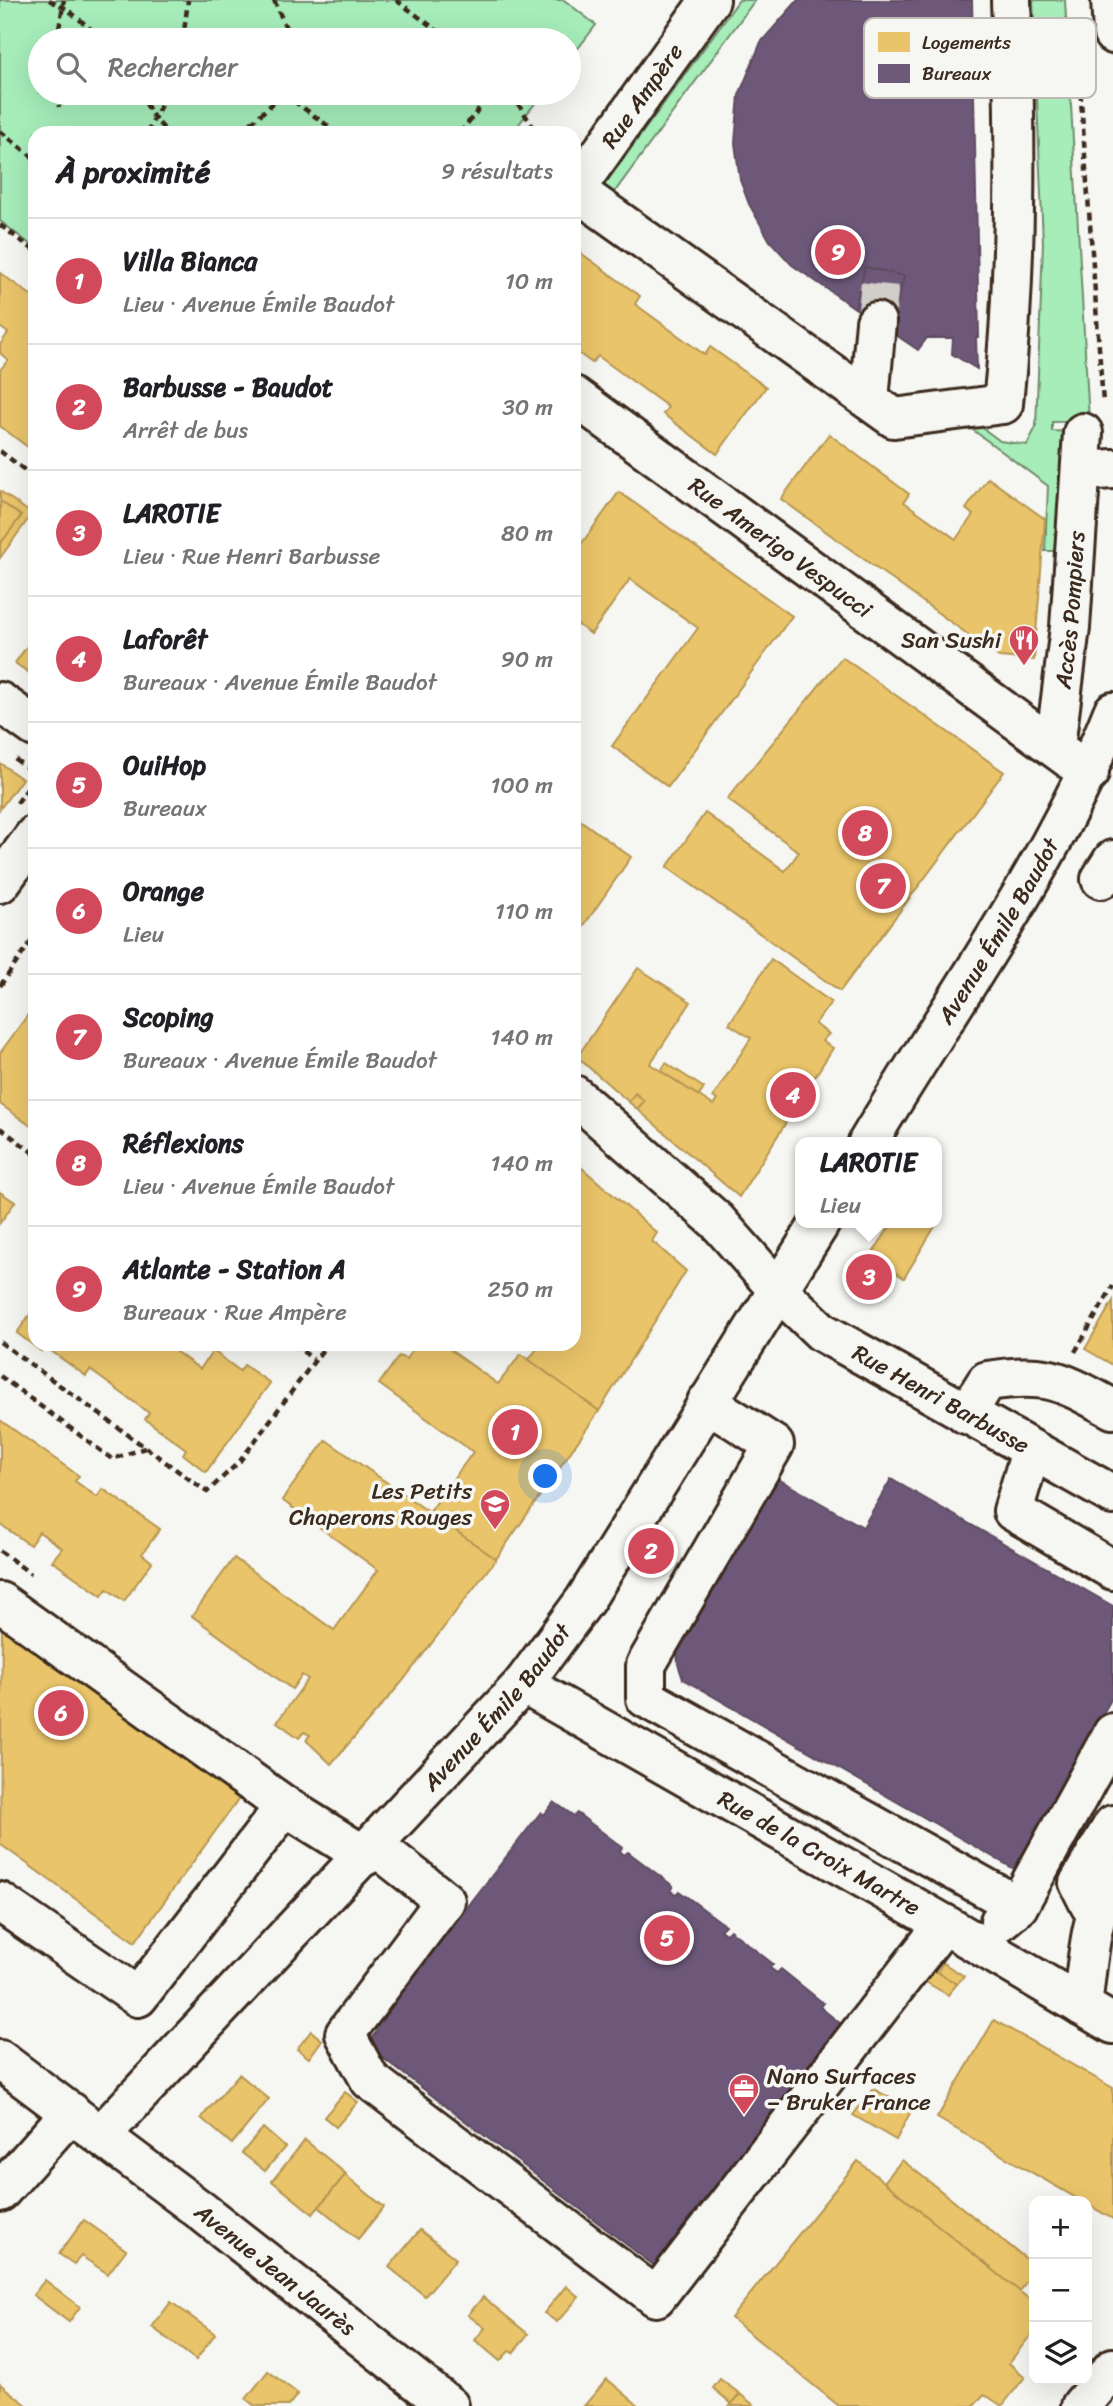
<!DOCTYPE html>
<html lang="fr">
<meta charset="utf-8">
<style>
:root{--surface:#fff;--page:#f2f2f2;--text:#202124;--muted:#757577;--line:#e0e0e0;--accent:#d1495b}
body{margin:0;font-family:Sriracha,sans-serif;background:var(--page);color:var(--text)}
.controls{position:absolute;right:21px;bottom:21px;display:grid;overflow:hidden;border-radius:14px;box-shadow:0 7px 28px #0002}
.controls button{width:63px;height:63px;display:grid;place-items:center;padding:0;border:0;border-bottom:2px solid var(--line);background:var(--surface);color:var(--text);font:35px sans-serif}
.you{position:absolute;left:546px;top:1477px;width:24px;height:24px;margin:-18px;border:5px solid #fff;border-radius:50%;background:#1a73e8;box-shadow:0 0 0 10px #1a73e833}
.badge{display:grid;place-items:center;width:46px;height:46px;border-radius:50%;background:var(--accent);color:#fff;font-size:23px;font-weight:700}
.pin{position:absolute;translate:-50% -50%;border:4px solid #fff;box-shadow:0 2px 7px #0006}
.popup{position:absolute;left:795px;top:1137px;width:147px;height:91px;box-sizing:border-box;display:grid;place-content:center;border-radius:14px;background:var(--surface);filter:drop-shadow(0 2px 5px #0005);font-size:23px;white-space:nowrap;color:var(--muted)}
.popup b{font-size:26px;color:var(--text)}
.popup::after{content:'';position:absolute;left:50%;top:100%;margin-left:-14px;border:14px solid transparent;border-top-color:var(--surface)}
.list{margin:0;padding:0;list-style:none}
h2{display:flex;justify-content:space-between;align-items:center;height:91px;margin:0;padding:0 28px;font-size:30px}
h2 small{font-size:23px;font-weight:400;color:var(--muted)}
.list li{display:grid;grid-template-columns:46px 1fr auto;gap:21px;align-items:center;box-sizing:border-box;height:126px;padding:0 28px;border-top:2px solid var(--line)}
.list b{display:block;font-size:26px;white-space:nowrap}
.list p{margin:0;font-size:23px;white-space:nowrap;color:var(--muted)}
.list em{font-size:23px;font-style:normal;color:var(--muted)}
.icon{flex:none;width:38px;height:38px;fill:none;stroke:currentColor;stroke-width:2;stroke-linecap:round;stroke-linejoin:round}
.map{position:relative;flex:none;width:1113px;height:2406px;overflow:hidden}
.search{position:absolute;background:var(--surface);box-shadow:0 7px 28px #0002;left:28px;top:28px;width:553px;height:77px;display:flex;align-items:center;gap:18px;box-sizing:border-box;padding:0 24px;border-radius:38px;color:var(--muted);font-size:26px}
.panel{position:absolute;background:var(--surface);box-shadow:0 7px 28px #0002;left:28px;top:126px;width:553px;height:1225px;border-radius:21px}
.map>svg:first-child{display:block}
.green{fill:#a6edba;stroke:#708c6c;stroke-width:2}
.homes{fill:#e9c46a;stroke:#b59653;stroke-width:2}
.offices{fill:#6d597a;stroke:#5e4b5e;stroke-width:2}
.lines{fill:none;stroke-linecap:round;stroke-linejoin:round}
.minor-tunnel{stroke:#d1cdc8;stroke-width:38;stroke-dasharray:38 19;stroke-linecap:butt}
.minor-casing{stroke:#3b2a1e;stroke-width:44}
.path{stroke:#3b2a1e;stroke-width:4.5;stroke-dasharray:7 5;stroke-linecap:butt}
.minor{stroke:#f6f6f2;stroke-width:38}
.labels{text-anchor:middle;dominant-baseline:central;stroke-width:7;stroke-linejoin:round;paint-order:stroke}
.street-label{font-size:23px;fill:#3b2a1e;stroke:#f6f6f2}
.poi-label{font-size:23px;fill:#3b2a1e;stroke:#f6f6f2;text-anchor:end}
.key{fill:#f6f6f2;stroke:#beb9b2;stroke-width:2}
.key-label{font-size:19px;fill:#3b2a1e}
</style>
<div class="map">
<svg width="1113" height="2406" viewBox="0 0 1113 2406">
<rect width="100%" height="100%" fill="#f6f6f2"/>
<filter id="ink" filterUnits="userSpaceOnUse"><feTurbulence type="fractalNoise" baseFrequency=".0143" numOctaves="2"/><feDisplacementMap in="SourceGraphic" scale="14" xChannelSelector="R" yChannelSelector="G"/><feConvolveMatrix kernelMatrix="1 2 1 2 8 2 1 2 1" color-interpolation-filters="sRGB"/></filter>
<g filter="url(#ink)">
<g class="green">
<path d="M0 0H564L596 25 569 60V40H40V93H543L512 133H35V248L0 221Z"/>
<path d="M739 0H755L605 205 595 198Z"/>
<path d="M1033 0H1065L1089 421 1052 422V431L1072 432 1065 551H1045L1048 486 973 430 977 424 1000 441 1027 445 1036 427 1043 243Z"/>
</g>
<g class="homes">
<path d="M578 251 640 296 635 304 705 355 710 347 766 387 717 454 663 414 668 407 598 356 592 363 574 350V257Z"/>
<path d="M0 273 35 298 33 451 0 426V370L8 360 0 353V345L8 333 0 327Z"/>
<path d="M829 434 909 494 904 502 956 539 973 515 966 509 988 478 1045 519 1034 660 999 657 781 499Z"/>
<path d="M0 491 32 514 0 558V544L21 516 0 501Z"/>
<path d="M619 492 792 616 668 787 612 746 698 628 630 579 591 634 574 622V554Z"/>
<path d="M0 501 21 516 0 544Z"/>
<path d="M35 635V677L15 663Z"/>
<path d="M842 657 1004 772 840 991 667 867 705 813 785 871 799 852 727 799Z"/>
<path d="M0 763 22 779 0 809Z"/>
<path d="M580 820 631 857 574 940V829Z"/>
<path d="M771 959 831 1002 815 1024 829 1034 822 1041 833 1048 739 1197 637 1109 644 1101 635 1093 629 1102 577 1057 638 968 691 1002 650 1064 713 1105 717 1100 713 1097 751 1038 729 1024Z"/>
<path d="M35 1005V1129L0 1104V1053Z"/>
<path d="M666 1063 704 1088 699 1096 661 1071Z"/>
<path d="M635 1093 644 1101 637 1109 629 1102Z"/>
<path d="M574 1161 657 1233 652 1241 686 1271 599 1411 528 1360 541 1344H574V1302L584 1289 574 1281Z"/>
<path d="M0 1192 15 1202 0 1223Z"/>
<path d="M937 1216 940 1218 904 1278 871 1256 892 1223H937Z"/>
<path d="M864 1264 883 1273 874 1291 855 1282Z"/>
<path d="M1113 1301V1365L1085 1349Z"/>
<path d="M35 1307V1344H165L200 1369 213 1351 240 1371 244 1365 270 1383 206 1472 183 1454 186 1449 145 1419 149 1413 90 1370 86 1376 44 1346 41 1351 17 1333Z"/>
<path d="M416 1344H442L498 1384 521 1354 599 1411 496 1559 429 1513 473 1452 379 1384 399 1356 406 1359Z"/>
<path d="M0 1420 79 1476 75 1481 97 1497 103 1489 160 1529 142 1554 152 1562 124 1601 107 1589 102 1596 52 1561 62 1548 39 1532 30 1545 0 1524Z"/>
<path d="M326 1440 496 1559 402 1682 331 1764 306 1740 310 1735 304 1732 299 1738 277 1722 308 1679 302 1675 292 1689 192 1616 234 1558 334 1630 378 1570 282 1500Z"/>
<path d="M2 1626 240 1797 135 1942 0 1844Z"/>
<path d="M943 1963 964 1976 957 1984 937 1972Z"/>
<path d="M932 1969 957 1984 948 1995 924 1981Z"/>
<path d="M994 2020 1113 2088V2219L937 2118Z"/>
<path d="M311 2031 322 2040 309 2058 297 2049Z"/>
<path d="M239 2074 269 2099 232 2144 201 2118Z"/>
<path d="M873 2089 912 2109 896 2140 853 2115Z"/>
<path d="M345 2092 358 2102 336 2127 324 2117Z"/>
<path d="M263 2128 285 2147 265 2171 242 2153Z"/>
<path d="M305 2140 346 2174 313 2214 272 2181Z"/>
<path d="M902 2160 1034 2265V2272L1019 2291 884 2182Z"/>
<path d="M858 2161 1034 2303V2331L1009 2363 1025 2377 1002 2406 984 2394 974 2406H839L731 2318Z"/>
<path d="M345 2175 384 2207 358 2239 319 2207Z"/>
<path d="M84 2220 126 2250 108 2274 81 2256 74 2264 59 2254Z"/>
<path d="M420 2230 456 2259 425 2296 389 2267Z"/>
<path d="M45 2280 80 2307 69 2322 33 2295Z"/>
<path d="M566 2286 579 2297 557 2322 544 2313Z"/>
<path d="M483 2297 528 2334 513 2353 509 2351 500 2361 475 2340 485 2328 468 2315Z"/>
<path d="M171 2302 215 2334 196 2360 152 2327Z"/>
<path d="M268 2371 298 2394 288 2406H255L246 2399Z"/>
<path d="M607 2379 639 2406H584Z"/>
<path d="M720 2379 740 2394 732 2404 713 2388Z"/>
<path d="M0 2384 28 2406H0Z"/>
<path d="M740 2394 755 2406H730Z"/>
</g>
<g class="offices">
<path d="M798 0H972L979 337H976L977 369 952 354 953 338H927L918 350 890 331 904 276 865 267 855 308 792 265 770 241 749 204 740 180 735 143 739 95 761 42Z"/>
<path d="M865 267 904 276 890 331 855 308Z"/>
<path d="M775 1477 863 1527 891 1479 1113 1606V1696L1014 1869 683 1679 678 1664 677 1647Z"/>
<path d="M554 1802 574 1816 577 1813 622 1847 620 1851 624 1855 628 1852 673 1886 670 1891 676 1894 679 1891 725 1925 720 1930 726 1934 730 1930 773 1964 770 1968 777 1973 781 1969 823 2003 820 2007 847 2029 656 2267 366 2045 377 2031 374 2028 541 1812 544 1815Z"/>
</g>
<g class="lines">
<path class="minor-tunnel" d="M876 322 881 271"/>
<g class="minor-casing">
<g id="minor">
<path d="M1111 0 1113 34"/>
<path d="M575 190 894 418 1003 404C1017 269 1016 135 1011 0"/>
<path id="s1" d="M574 191 710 0"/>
<path id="s2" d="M574 396 1089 773"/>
<path d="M869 400 876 322"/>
<path d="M1081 471 1113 469"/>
<path d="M0 702 35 727"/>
<path id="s3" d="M1055 747 1070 627 1083 433"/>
<path d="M1101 879 1113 860"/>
<path d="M0 883 35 835"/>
<path id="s4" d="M574 1095 717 1221 778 1290 822 1332 1113 1495"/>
<path id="s5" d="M868 1142C953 1000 1052 866 1113 712"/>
<path d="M707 1402 774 1445 646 1665V1698L1018 1906"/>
<path d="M966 1414 987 1381C1049 1372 1059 1380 1113 1409"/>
<path d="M1031 1451 1013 1511 1113 1570"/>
<path d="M0 1602 285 1806 138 1997 0 1902"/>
<path id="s6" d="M523 1684 944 1924 1113 2024"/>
<path d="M285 1806 365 1856"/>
<path d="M375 1846 445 1901 345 2034 370 2080 656 2297 944 1924"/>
<path d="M1090 1905 1079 1883 1113 1825"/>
<path d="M1000 1921 1018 1906 1113 1733"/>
<path d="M1082 2006C1088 1962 1089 1915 1113 1877"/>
<path id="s7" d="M0 2060 200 2210 449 2406"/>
<path id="s8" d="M101 2135 523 1684 585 1600 820 1223"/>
<path d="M0 2192 71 2112"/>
<path d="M1081 2406 1113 2368"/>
</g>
</g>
<g class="path">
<path d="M49 0 67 9 104 40"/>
<path d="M274 0 291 40"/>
<path d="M396 0 450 40"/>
<path d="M57 40 64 0"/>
<path d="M183 40 188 0"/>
<path d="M1077 45 1103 403"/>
<path d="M57 93 59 107"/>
<path d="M140 93 154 118 168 133"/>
<path d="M511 93 537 133"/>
<path d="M284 94 338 133"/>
<path d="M0 131 35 159"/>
<path d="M147 133 167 93"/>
<path d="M244 133 250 124 284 93"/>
<path d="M460 133 491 93"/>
<path d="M0 225 35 251"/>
<path d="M0 451 35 478"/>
<path d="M15 759 35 774"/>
<path d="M17 803 35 778"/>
<path d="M0 986 35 936"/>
<path d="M0 1128 35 1154"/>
<path d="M0 1342 207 1492 240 1461 327 1344"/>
<path d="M293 1344 313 1359"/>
<path d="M1075 1352 1113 1286"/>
<path d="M0 1376 112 1459 145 1448"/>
<path d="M424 1487 439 1500"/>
<path d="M0 1551 31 1574"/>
</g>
<use href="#minor" class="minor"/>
</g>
</g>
<defs>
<g id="restaurant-pin" transform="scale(1.575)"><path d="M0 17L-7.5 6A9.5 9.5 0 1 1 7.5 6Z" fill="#d1495b" stroke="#f6f6f2"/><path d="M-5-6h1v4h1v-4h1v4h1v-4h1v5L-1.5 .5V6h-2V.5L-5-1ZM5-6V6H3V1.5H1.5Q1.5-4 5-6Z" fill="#fff"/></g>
<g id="school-pin" transform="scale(1.575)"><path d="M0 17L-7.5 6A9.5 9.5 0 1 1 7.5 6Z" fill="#d1495b" stroke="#f6f6f2"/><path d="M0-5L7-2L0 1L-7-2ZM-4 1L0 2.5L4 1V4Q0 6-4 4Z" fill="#fff"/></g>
<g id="office-pin" transform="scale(1.575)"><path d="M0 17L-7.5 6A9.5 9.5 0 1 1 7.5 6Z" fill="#d1495b" stroke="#f6f6f2"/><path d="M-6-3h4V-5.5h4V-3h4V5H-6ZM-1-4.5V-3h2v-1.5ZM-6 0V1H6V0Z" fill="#fff"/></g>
</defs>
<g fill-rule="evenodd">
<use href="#restaurant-pin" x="1024" y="640"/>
<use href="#school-pin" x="495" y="1504"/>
<use href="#office-pin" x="744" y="2089"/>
</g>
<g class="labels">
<g class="street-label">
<text stroke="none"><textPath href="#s1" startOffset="117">Rue Ampère</textPath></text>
<text stroke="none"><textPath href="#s2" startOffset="256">Rue Amerigo Vespucci</textPath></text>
<text stroke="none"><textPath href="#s3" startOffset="138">Accès Pompiers</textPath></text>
<text stroke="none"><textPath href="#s5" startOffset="248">Avenue Émile Baudot</textPath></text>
<text stroke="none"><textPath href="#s4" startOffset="480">Rue Henri Barbusse</textPath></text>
<text stroke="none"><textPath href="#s8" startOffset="583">Avenue Émile Baudot</textPath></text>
<text stroke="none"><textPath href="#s6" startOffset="341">Rue de la Croix Martre</textPath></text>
<text stroke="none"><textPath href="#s7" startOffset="346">Avenue Jean Jaurès</textPath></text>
</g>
<g class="poi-label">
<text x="1001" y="640">San Sushi</text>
<text x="472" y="1491">Les Petits<tspan x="472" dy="26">Chaperons Rouges</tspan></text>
<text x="767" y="2076" text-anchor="start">Nano Surfaces<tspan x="767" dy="26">– Bruker France</tspan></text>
</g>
</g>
<rect x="864" y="18" width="232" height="80" rx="10" class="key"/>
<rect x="878" y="32" width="32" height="20" fill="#e9c46a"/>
<rect x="878" y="64" width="32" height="19" fill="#6d597a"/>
<g class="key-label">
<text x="922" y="49">Logements</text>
<text x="922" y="80">Bureaux</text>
</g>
</svg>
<div class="controls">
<button>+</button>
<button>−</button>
<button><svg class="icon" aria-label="layers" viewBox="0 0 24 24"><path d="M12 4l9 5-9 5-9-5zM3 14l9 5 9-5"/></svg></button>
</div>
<div class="you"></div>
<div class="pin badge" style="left:515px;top:1432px">1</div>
<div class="pin badge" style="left:651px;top:1551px">2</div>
<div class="pin badge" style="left:869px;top:1277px">3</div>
<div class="popup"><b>LAROTIE</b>Lieu</div>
<div class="pin badge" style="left:793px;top:1095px">4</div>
<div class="pin badge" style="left:667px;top:1938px">5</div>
<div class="pin badge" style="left:61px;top:1713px">6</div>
<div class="pin badge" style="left:883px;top:886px">7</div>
<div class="pin badge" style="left:865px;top:833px">8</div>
<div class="pin badge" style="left:838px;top:252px">9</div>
<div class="search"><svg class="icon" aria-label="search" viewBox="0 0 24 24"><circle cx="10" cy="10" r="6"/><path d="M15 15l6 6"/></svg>Rechercher</div>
<section class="panel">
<h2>À proximité<small>9 résultats</small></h2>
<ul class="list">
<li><span class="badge">1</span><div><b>Villa Bianca</b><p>Lieu · Avenue Émile Baudot</p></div><em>10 m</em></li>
<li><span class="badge">2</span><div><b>Barbusse - Baudot</b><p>Arrêt de bus</p></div><em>30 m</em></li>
<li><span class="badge">3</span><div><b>LAROTIE</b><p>Lieu · Rue Henri Barbusse</p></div><em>80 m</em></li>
<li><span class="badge">4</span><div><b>Laforêt</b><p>Bureaux · Avenue Émile Baudot</p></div><em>90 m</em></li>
<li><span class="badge">5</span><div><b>OuiHop</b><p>Bureaux</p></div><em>100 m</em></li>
<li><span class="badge">6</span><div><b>Orange</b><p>Lieu</p></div><em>110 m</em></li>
<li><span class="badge">7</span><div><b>Scoping</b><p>Bureaux · Avenue Émile Baudot</p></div><em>140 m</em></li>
<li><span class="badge">8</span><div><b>Réflexions</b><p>Lieu · Avenue Émile Baudot</p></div><em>140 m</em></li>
<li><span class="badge">9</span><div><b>Atlante - Station A</b><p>Bureaux · Rue Ampère</p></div><em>250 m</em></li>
</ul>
</section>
</div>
